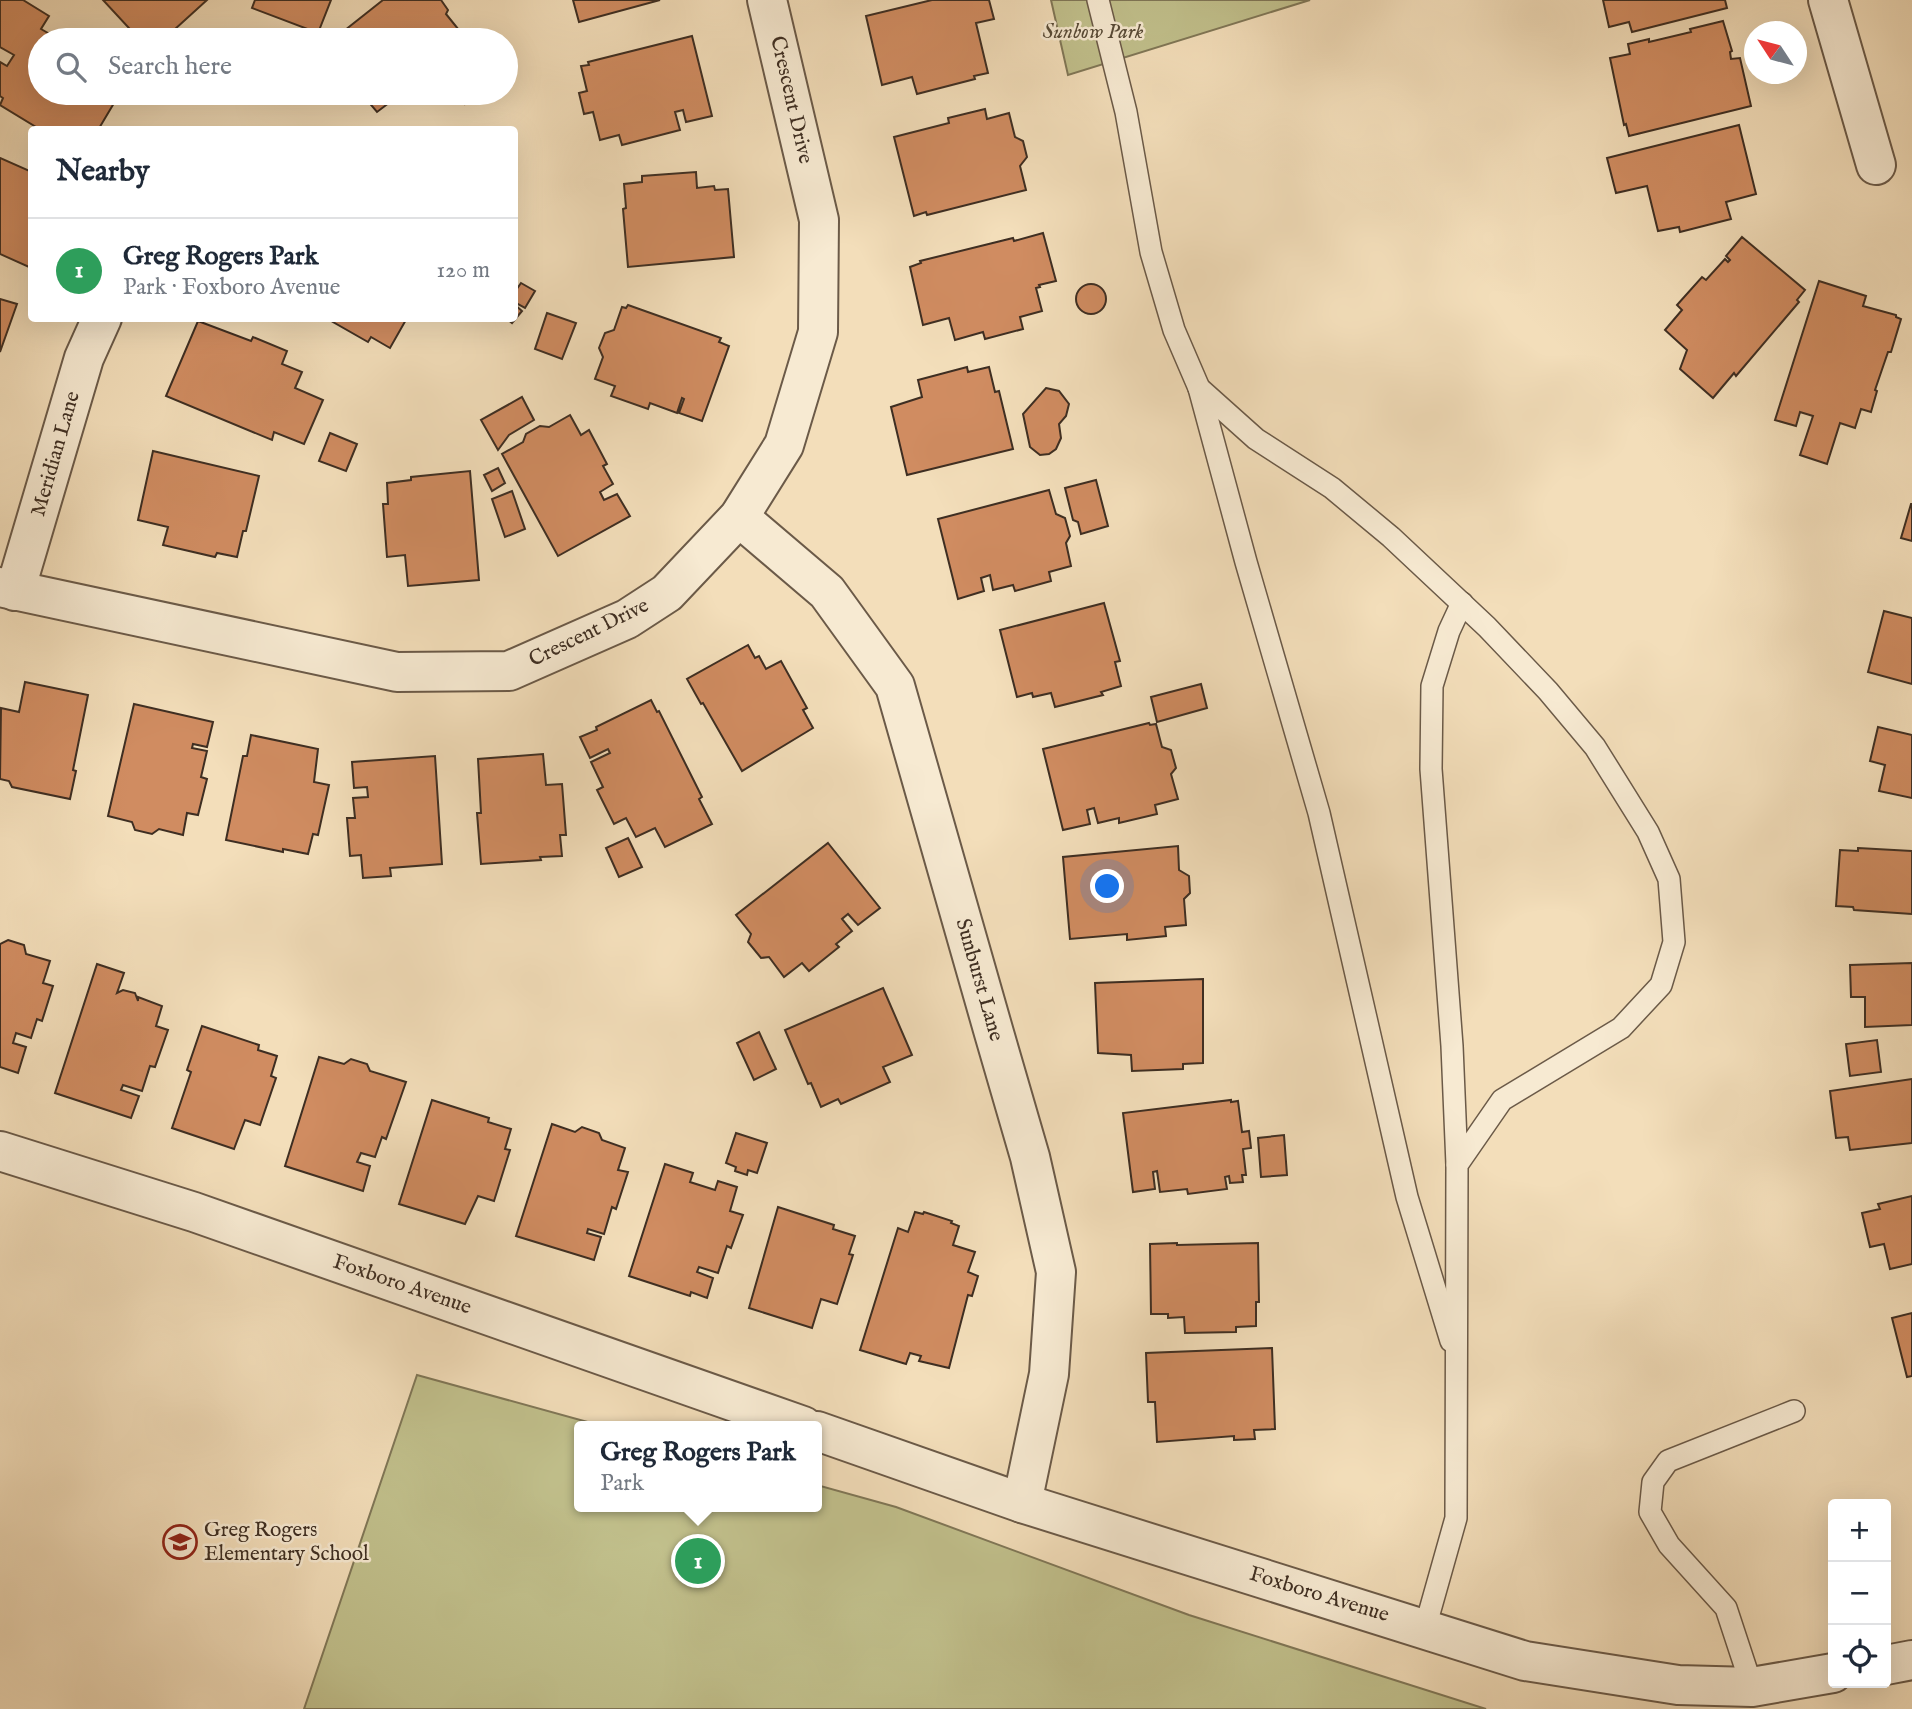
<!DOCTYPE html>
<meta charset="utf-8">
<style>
:root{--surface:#fff;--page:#f6f6f7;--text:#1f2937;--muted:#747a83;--line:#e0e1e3;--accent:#b45309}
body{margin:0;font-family:"IM FELL English",serif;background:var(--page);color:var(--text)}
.controls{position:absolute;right:21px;bottom:21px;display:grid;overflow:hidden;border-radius:7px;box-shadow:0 7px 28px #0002}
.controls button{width:63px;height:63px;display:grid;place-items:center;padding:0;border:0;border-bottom:2px solid var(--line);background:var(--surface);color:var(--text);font:35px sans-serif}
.compass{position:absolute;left:1744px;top:21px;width:63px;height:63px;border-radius:50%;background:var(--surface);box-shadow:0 7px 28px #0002;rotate:306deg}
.you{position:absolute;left:1108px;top:887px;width:24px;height:24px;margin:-18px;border:5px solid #fff;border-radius:50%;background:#1a73e8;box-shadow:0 0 0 10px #1a73e833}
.badge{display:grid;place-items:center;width:46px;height:46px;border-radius:50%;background:var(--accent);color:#fff;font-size:23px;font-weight:700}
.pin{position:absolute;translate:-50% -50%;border:4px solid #fff;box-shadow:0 2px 7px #0006}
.popup{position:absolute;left:574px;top:1421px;width:248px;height:91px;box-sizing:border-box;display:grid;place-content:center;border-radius:7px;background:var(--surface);filter:drop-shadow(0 2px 5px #0005);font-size:23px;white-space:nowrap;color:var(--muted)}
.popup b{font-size:26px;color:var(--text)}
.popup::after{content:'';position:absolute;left:50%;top:100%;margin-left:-14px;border:14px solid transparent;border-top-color:var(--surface)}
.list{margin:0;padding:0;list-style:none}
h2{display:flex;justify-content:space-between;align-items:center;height:91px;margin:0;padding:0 28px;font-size:30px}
h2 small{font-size:23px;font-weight:400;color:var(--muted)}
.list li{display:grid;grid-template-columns:46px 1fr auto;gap:21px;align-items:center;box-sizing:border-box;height:105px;padding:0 28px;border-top:2px solid var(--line)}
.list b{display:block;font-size:26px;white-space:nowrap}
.list p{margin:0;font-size:23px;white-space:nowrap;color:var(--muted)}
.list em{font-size:23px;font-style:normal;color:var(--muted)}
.icon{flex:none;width:38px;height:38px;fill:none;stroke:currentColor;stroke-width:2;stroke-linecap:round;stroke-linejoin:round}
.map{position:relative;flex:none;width:1912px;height:1709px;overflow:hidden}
.search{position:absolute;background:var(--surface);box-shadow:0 7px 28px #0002;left:28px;top:28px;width:490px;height:77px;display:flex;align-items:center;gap:18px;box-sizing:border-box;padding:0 24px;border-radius:38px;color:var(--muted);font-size:26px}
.panel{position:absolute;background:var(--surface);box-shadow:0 7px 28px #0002;left:28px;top:126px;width:490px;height:196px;border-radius:7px}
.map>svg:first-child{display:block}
.green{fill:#c1c08c;stroke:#807757;stroke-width:2}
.building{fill:#d08c61;stroke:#3e2e22;stroke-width:2}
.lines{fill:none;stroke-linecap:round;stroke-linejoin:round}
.service-casing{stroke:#6b5a48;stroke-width:24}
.minor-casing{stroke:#6b5a48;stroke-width:42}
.service{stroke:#f7ead2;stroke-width:21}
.minor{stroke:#f7ead2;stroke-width:38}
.labels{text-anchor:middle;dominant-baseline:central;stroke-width:5;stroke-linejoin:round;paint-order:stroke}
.park-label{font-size:21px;font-style:italic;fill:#584b37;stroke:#f7ead2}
.street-label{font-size:21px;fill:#3e2e22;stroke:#f7ead2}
.poi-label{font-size:21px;fill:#3e2e22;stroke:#f7ead2;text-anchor:start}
</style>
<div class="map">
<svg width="1912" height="1709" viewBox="0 0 1912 1709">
<rect width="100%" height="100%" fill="#f3deba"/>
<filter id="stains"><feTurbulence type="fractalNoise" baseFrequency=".00286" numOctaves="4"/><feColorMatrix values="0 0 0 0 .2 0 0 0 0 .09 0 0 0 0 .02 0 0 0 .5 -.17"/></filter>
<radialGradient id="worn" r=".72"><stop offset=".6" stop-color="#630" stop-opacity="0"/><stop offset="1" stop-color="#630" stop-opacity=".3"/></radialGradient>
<g class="green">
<path d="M1051 0H1310L1068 75Z"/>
<path d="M417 1375 602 1426H579V1507H817V1485L896 1507 1189 1615 1486 1709H304Z"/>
</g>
<g class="building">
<path d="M0 0H23L49 16 41 29 60 40H40V93H120L98 130H41L0 105 3 98 0 96V62L7 66 14 55 0 47Z"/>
<path d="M103 0H207L163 40H140Z"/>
<path d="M255 0H331L318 33 252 8Z"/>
<path d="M383 0H441L448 10 446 14 463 35 456 40H336L335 38Z"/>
<path d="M573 0H660L579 22Z"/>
<path d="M932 0H989L994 19 976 23 988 73 974 76 975 79 917 94 912 77 882 85 866 16Z"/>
<path d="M1603 0H1725L1727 8 1632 32 1629 22 1609 27Z"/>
<path d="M1723 21 1732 51 1730 52 1731 59 1740 58 1751 106 1629 136 1626 124 1624 125 1610 58 1630 54 1628 44 1649 39V42L1691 32 1690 29Z"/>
<path d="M692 36 712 116 686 122 683 110 675 112 680 130 622 145 619 135 600 140 593 112 584 114 579 93 587 91 581 66 589 65 588 62Z"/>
<path d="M361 93H402L377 112Z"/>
<path d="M463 93H481L482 101 465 104Z"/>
<path d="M985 109 987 119 1009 113 1015 137 1023 141 1027 157 1020 166 1026 190 927 215 926 212 914 216 894 137 949 123 948 118Z"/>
<path d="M1739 125 1756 194 1726 202 1731 219 1680 232 1679 227 1658 231 1647 186 1616 193 1607 158Z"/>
<path d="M0 158 32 172 29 188 32 190V262L29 267 0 254Z"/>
<path d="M696 172 697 188 714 186 715 190 728 189 734 257 628 267 623 209 626 208 624 184 642 182V176Z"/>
<path d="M1043 233 1056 281 1039 285 1040 287 1036 288 1042 311 1020 317 1023 329 985 339 983 332 955 340 949 318 923 325 910 267 921 263 920 261 1013 238 1014 241Z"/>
<path d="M1742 237 1805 290 1797 300 1799 302 1736 376 1734 373 1713 398 1680 369 1687 350 1665 330 1682 310 1677 305 1702 277 1706 280 1725 259 1728 262 1730 260 1726 256Z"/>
<path d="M1819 281 1866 296 1863 306 1896 315V317L1901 319 1891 352H1888L1875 390 1877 391 1871 412 1861 409 1855 428 1840 423 1827 464 1800 455 1813 416 1800 412 1796 426 1775 420Z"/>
<path d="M521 283 535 291 525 308 514 302V293Z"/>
<circle cx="1091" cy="299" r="15"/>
<path d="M0 299 17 304 0 352Z"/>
<path d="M514 304 522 311 512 323 506 318H514Z"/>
<path d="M628 305 721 338 719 342 729 346 702 421 679 413 684 399 682 398 677 413 650 403 648 409 611 396 615 386 595 379 603 357 599 348 605 333 614 330 622 307 626 308Z"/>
<path d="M547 313 576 323 562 359 535 349Z"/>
<path d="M326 318H407L390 348 371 337 368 342Z"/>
<path d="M198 321 251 341 253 337 287 351 282 364 302 372 295 388 323 400 304 444 274 432 272 440 166 396Z"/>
<path d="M967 367 968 372 989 367 995 392 999 391 1013 449 907 475 891 407 922 397 918 380Z"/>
<path d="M1046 388 1059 391 1069 404 1066 416 1059 424 1061 438 1056 449 1049 454 1040 455 1030 447 1023 414Z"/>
<path d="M522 397 534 420 509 435 498 450 481 420Z"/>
<path d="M570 415 581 435 589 430 607 464 603 466 613 484 600 492 604 500 617 494 630 516 558 556 502 454 523 442 526 434 540 426 549 427Z"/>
<path d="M330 433 357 444 346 471 319 461Z"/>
<path d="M153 451 259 476 246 531H243L237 557 217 553 215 557 163 545 168 527 138 520Z"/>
<path d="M498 468 505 483 492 491 484 475Z"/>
<path d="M470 471 479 580 408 586 405 555 387 557 383 504H388L387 483 411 480V477Z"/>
<path d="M1096 480 1108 526 1081 534 1078 522 1073 520 1065 488Z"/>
<path d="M1049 490 1056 514 1065 518 1070 536 1066 543 1071 566 1049 572 1051 581 1015 591 1013 585 993 590 990 575 981 578 984 591 958 599 938 519Z"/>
<path d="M512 491 525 529 505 537 492 499Z"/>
<path d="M1911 504H1912V541L1901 538Z"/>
<path d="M1104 603 1120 661 1115 662 1121 686 1101 692 1103 695 1055 707 1051 693 1033 697 1032 693 1017 697 1000 630Z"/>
<path d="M1884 611 1912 618V684L1868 672Z"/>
<path d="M748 645 755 658 759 656 766 669 781 661 807 708 803 710 813 728 742 771 703 703 701 704 687 679Z"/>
<path d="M25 682 88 695 73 770 76 771 70 799 12 787 9 781 0 779 1 708 19 712Z"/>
<path d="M1201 684 1207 708 1157 722 1151 697Z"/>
<path d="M651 700 657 712 659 711 702 797 699 799 712 824 665 847 655 828 636 837 626 818 614 824 597 790 603 787 591 762 610 753 608 749 590 758 580 737 597 730 596 727Z"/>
<path d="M134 704 213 722 207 747 193 744 192 748 207 751 201 777 207 779 198 815 187 813 183 835 159 829 152 834 135 830 132 822 108 816Z"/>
<path d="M1149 723 1150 725 1156 724 1162 747 1171 750 1176 768 1171 774 1178 799 1155 805 1157 814 1119 823V818L1098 823 1094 808 1087 810 1090 824 1063 830 1043 749Z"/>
<path d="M1878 727 1912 735V798L1879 791 1885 765 1870 761Z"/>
<path d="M251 735 318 749 314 782 329 785 318 835 313 834 308 854 283 849V852L226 840 243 756H247Z"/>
<path d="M543 754 546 785 562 784 566 835H560L562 856 540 857 541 860 481 864 477 813H481L478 759Z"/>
<path d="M435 756 442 864 390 868 391 876 363 878 361 855 350 856 347 818H355L353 798 368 797 367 787 354 788 352 762Z"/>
<path d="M628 838 642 867 619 877 606 848Z"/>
<path d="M828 843 880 908 858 925 848 914 842 919 852 931 836 944 839 947 809 971 802 963 784 977 769 957 761 958 748 942 751 934 736 915Z"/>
<path d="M1178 846 1179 870 1189 876 1190 893 1184 899 1186 925 1165 927 1166 936 1127 940V934L1070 939 1063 857Z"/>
<path d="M1858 848 1912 851V914L1854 910 1853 907 1836 906 1840 850 1858 851Z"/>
<path d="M8 940 24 945 26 954 50 961 43 983 53 986 42 1021 37 1019 31 1038 16 1033 13 1043 26 1047 18 1073 0 1067V944Z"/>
<path d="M1912 963V1025L1865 1027V997H1851L1850 965Z"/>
<path d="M97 964 124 973 117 993 123 990 135 993 138 1001V997L162 1006 156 1026 168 1030 155 1067 150 1066 142 1091 123 1085 121 1090 139 1096 131 1118 55 1093Z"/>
<path d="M1203 979V1063L1183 1064V1069L1132 1071 1131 1055 1098 1053 1095 983Z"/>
<path d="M883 988 912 1055 883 1067 890 1082 841 1104 838 1099 821 1107 811 1083 808 1084 785 1030Z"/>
<path d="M202 1026 259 1045 258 1050 277 1056 271 1076 276 1078 260 1125 245 1120 234 1149 172 1128 191 1072 187 1070Z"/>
<path d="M759 1032 776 1069 754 1080 737 1043Z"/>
<path d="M1877 1040 1881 1072 1850 1076 1846 1044Z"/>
<path d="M319 1057 344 1064 351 1059 367 1064 370 1071 406 1082 386 1139 382 1137 375 1157 361 1153 357 1162 370 1166 363 1191 285 1166Z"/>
<path d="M1912 1079V1143L1850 1150 1848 1137 1836 1138 1830 1091Z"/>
<path d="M432 1100 489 1118 488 1122 511 1129 505 1149 510 1150 494 1201 478 1196 465 1224 399 1204Z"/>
<path d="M1231 1100V1102L1238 1101 1242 1132 1249 1131 1251 1148 1243 1149 1246 1175H1242L1243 1182 1230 1183 1229 1176 1225 1177 1227 1189 1188 1194 1187 1189 1160 1192 1157 1171 1153 1172 1155 1189 1133 1192 1123 1113Z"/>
<path d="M552 1124 575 1132 582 1127 599 1133 602 1140 625 1148 618 1170 628 1172 616 1209 612 1207 604 1234 588 1229 587 1233 601 1237 594 1260 516 1236Z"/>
<path d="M736 1133 767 1143 757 1173 748 1170 747 1175 735 1171 736 1167 726 1163Z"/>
<path d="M1284 1135 1287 1175 1261 1177 1258 1138Z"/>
<path d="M665 1164 693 1173 690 1182 715 1190 718 1181 737 1187 730 1211 743 1215 731 1248 727 1246 718 1273 699 1267 697 1272 713 1278 707 1298 691 1292 690 1296 629 1276Z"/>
<path d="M1912 1196V1264L1890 1269 1884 1244 1870 1247 1862 1213 1880 1209 1878 1204Z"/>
<path d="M778 1207 834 1225 833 1229 855 1236 849 1254 853 1255 837 1304 821 1299 812 1328 749 1308Z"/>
<path d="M915 1212 923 1214 924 1212 952 1221 951 1223 959 1226 953 1245 975 1252 968 1272 978 1276 972 1296 968 1295 949 1368 919 1361 921 1356 910 1353 906 1364 860 1350 898 1228 908 1232Z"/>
<path d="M1177 1243V1245L1258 1243 1259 1302H1256V1326L1236 1327V1332L1185 1333 1184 1317 1168 1318V1314H1151L1150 1244Z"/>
<path d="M1912 1313V1376L1907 1377 1892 1318Z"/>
<path d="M1272 1348 1275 1429 1254 1430 1255 1439 1234 1440V1436L1157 1442 1155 1402H1148L1146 1353Z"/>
</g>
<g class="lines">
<g class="service-casing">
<g id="service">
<path d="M1098 0 1126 112 1151 252 1174 330 1199 388 1256 439 1332 488 1391 537 1487 627 1548 691 1595 747 1648 832 1669 879 1674 942 1661 985 1621 1028 1502 1100 1457 1165 1456 1518 1425 1628"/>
<path d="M1199 388 1246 562 1319 813 1407 1197 1451 1341"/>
<path d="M1457 1165 1452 1046 1431 769 1432 686 1449 631 1462 603"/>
<path d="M1752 1687 1726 1608 1669 1545 1650 1512 1653 1482 1668 1461 1794 1411"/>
</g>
</g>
<g class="minor-casing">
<g id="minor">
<path d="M1828 0 1876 165"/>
<path d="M739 517 827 592 895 686 994 1033 1030 1157 1056 1272 1049 1374 1022 1503"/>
<path d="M0 587 397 672 509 671 627 619 667 593 739 517 784 445 818 332 819 220 767 0"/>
<path d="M15 591 84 358 102 318"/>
<path d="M0 1151 194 1212 803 1426"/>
<path d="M817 1431 1022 1503 1525 1661 1678 1685 1752 1687 1833 1673"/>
<path d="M1886 1665 1912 1660"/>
</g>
</g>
<use href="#service" class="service"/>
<use href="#minor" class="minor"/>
</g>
<defs>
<g id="school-ring" transform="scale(1.75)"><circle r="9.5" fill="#f7ead2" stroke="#8f2418" stroke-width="1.5"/><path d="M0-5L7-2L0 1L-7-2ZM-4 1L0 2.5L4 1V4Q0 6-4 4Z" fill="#8f2418"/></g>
</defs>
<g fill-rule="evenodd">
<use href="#school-ring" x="180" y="1542"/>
</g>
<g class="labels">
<g class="park-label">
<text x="1093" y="32">Sunbow Park</text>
</g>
<g class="street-label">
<text transform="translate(791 100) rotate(77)">Crescent Drive</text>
<text transform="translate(56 454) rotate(-74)">Meridian Lane</text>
<text transform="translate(589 633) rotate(-26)">Crescent Drive</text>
<text transform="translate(979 980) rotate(74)">Sunburst Lane</text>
<text transform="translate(402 1285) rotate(19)">Foxboro Avenue</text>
<text transform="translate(1319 1595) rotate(17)">Foxboro Avenue</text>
</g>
<g class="poi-label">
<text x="204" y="1530">Greg Rogers<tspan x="204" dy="24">Elementary School</tspan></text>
</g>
</g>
<rect width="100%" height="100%" filter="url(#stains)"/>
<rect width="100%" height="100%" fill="url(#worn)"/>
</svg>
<div class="controls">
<button>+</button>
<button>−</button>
<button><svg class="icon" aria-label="locate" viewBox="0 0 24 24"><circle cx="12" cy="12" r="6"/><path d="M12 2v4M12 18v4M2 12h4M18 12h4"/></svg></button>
</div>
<svg class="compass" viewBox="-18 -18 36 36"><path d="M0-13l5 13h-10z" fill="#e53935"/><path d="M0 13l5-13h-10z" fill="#747a83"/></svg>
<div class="you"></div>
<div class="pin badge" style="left:698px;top:1561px;background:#2e9e5b">1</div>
<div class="popup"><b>Greg Rogers Park</b>Park</div>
<div class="search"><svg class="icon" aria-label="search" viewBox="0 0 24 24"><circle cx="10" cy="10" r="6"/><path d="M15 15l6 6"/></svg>Search here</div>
<section class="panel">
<h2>Nearby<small></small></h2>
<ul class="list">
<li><span class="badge" style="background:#2e9e5b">1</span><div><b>Greg Rogers Park</b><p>Park · Foxboro Avenue</p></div><em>120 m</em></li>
</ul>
</section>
</div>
